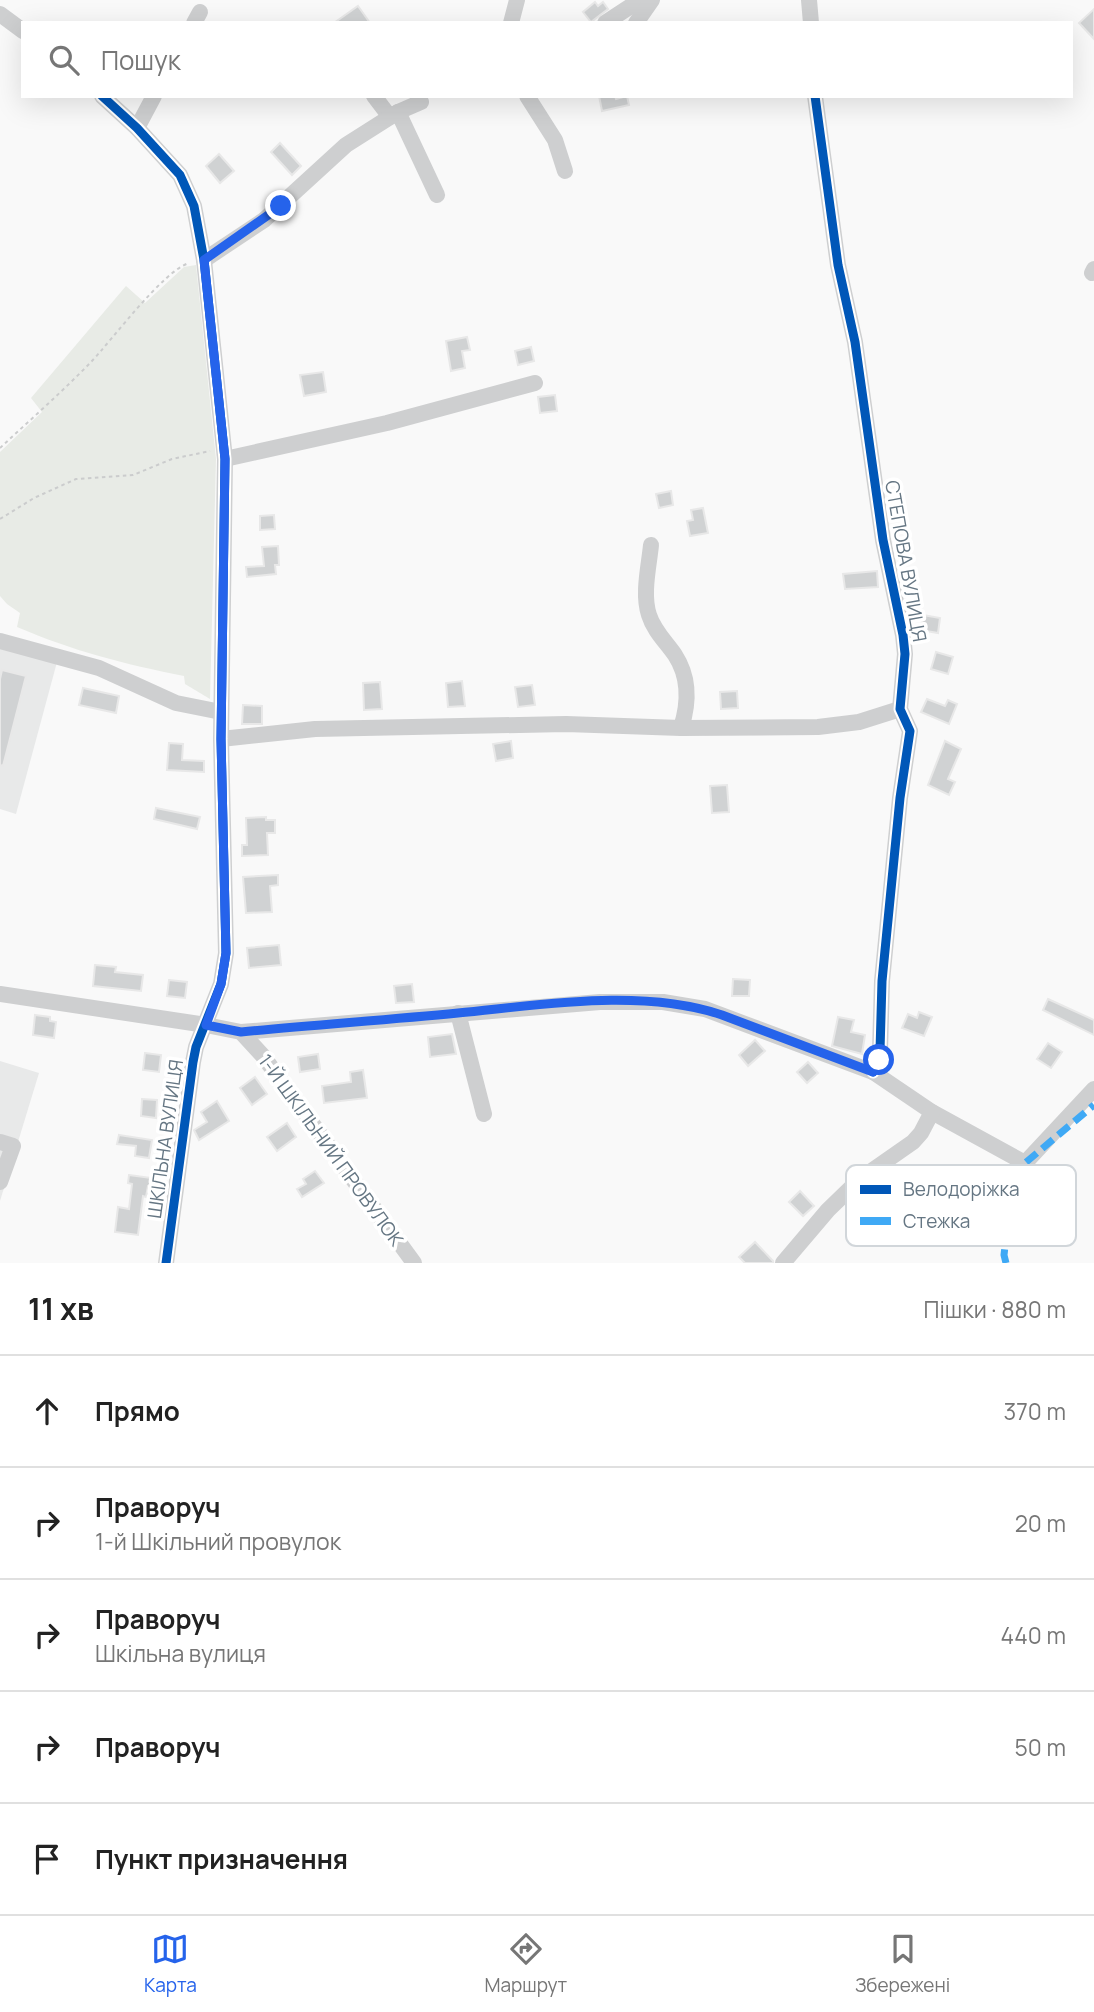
<!DOCTYPE html>
<html lang="uk">
<meta charset="utf-8">
<style>
:root{--surface:#fff;--page:#f6f6f6;--text:#222;--muted:#767676;--line:#e0e0e0;--accent:#2563eb}
body{margin:0;font-family:Manrope,sans-serif;background:var(--page);color:var(--text)}
.stop{position:absolute;width:21px;height:21px;margin:-16px;border:5px solid #2563eb;border-radius:50%;background:#fff}
.stop.end{background:#2563eb;border-color:#fff;box-shadow:0 2px 7px #0008}
.list{margin:0;padding:0;list-style:none}
h2{display:flex;justify-content:space-between;align-items:center;height:91px;margin:0;padding:0 28px;font-size:30px}
h2 small{font-size:23px;font-weight:400;color:var(--muted)}
.list li{display:grid;grid-template-columns:46px 1fr auto;gap:21px;align-items:center;box-sizing:border-box;height:112px;padding:0 28px;border-top:2px solid var(--line)}
.list b{display:block;font-size:26px;white-space:nowrap}
.list p{margin:0;font-size:23px;white-space:nowrap;color:var(--muted)}
.list em{font-size:23px;font-style:normal;color:var(--muted)}
.icon{flex:none;width:38px;height:38px;fill:none;stroke:currentColor;stroke-width:2;stroke-linecap:round;stroke-linejoin:round}
.map{position:relative;flex:none;width:1094px;height:1263px;overflow:hidden}
.search{position:absolute;background:var(--surface);box-shadow:0 7px 28px #0002;left:21px;right:21px;top:21px;height:77px;display:flex;align-items:center;gap:18px;box-sizing:border-box;padding:0 24px;border-radius:0px;color:var(--muted);font-size:26px}
.sheet{height:651px;background:var(--surface)}
nav{display:flex;justify-content:space-around;align-items:center;box-sizing:border-box;height:98px;border-top:2px solid var(--line);background:var(--surface);font-size:19px;color:var(--muted)}
nav a{display:grid;justify-items:center;gap:4px}
nav .on{color:var(--accent)}
.map>svg:first-child{display:block}
.built{fill:#e8e9e9}
.green{fill:#e8ebe6}
.building{fill:#d0d2d3;stroke:#e8e8e8;stroke-width:2}
.lines{fill:none;stroke-linecap:round;stroke-linejoin:round}
.path{stroke:#cbcccd;stroke-width:2;stroke-dasharray:3.5 3.5;stroke-linecap:butt}
.minor{stroke:#cecfd0;stroke-width:16}
.quiet{stroke:#3fa9f5;stroke-width:7;stroke-dasharray:14 7;stroke-linecap:butt}
.cycleway-casing{stroke:#fff;stroke-width:13}
.cycleway{stroke:#0057b8;stroke-width:9}
.route{stroke:#2563eb;stroke-width:9}
.labels{text-anchor:middle;dominant-baseline:central;stroke-width:7;stroke-linejoin:round;paint-order:stroke}
.street-label{font-size:19px;fill:#657683;stroke:#fff}
.key{fill:#fff;stroke:#d1d6da;stroke-width:2}
.key-label{font-size:19px;fill:#657683}
</style>
<div class="map">
<svg width="1094" height="1263" viewBox="0 0 1094 1263">
<rect width="100%" height="100%" fill="#f9f9f9"/>
<g class="built">
<path d="M0 646 57 662 16 814 0 809Z"/>
<path d="M0 1061 39 1073 0 1201Z"/>
</g>
<path class="green" d="M196 265 216 459 210 699 185 684 184 676C124 664 73 651 17 627L20 613 7 604 0 596V452L42 412 31 398 126 286 145 303 184 267Z"/>
<g class="building">
<path d="M595 2 598 6 603 2 608 9 591 22 583 12Z"/>
<path d="M358 6 370 23H334Z"/>
<path d="M1094 9V39L1079 23Z"/>
<path d="M599 96H615L616 99 627 96 629 105 602 111Z"/>
<path d="M280 143 301 166 292 175 271 152Z"/>
<path d="M219 154 234 171 220 183 206 166Z"/>
<path d="M467 337 470 350 462 351 465 368 451 371 446 341Z"/>
<path d="M531 347 534 361 518 365 515 351Z"/>
<path d="M323 372 326 392 304 396 300 375Z"/>
<path d="M555 395 557 411 540 413 538 397Z"/>
<path d="M671 491 673 505 659 508 656 494Z"/>
<path d="M703 508 708 533 690 536 687 521 693 520 691 510Z"/>
<path d="M274 515 275 529 260 530V516Z"/>
<path d="M278 546 279 565H275L276 574 247 577 246 567 264 566 262 547Z"/>
<path d="M877 571 878 587 845 589 843 574Z"/>
<path d="M923 615 940 618 938 633 920 630Z"/>
<path d="M936 652 953 657 948 674 931 669Z"/>
<path d="M2 670 26 676 3 766 0 765V679Z"/>
<path d="M462 681 465 706 448 707 446 683Z"/>
<path d="M380 682 382 709 364 710 363 683Z"/>
<path d="M532 685 535 705 518 707 515 687Z"/>
<path d="M83 688 119 696 116 713 79 705Z"/>
<path d="M737 691 738 708 721 709 720 692Z"/>
<path d="M927 699 945 706 948 700 957 704 949 724 921 712Z"/>
<path d="M243 705 262 706V724H242Z"/>
<path d="M511 741 513 758 496 761 493 744Z"/>
<path d="M945 741 961 749 948 779 955 782 949 795 928 785Z"/>
<path d="M169 743 183 744 182 760 204 761V772L167 770Z"/>
<path d="M727 785 729 812 712 813 710 786Z"/>
<path d="M156 808 200 817 197 829 154 819Z"/>
<path d="M266 817V820H275V833H267L268 855 242 856V845H247L246 818Z"/>
<path d="M278 875V885L270 886 272 912 246 913 243 877Z"/>
<path d="M279 945 281 965 249 968 247 948Z"/>
<path d="M95 965 116 967 115 972 143 975 141 991 93 986Z"/>
<path d="M733 979 750 980 749 996H732Z"/>
<path d="M169 980 187 982 185 998 167 996Z"/>
<path d="M412 984 414 1002 396 1003 394 986Z"/>
<path d="M1048 999 1094 1020V1035L1043 1010Z"/>
<path d="M919 1012 932 1017 924 1036 902 1028 908 1014 917 1018Z"/>
<path d="M35 1015 50 1017V1021L56 1022 54 1038 33 1035Z"/>
<path d="M838 1017 854 1020 851 1032 865 1035 862 1054 832 1046Z"/>
<path d="M452 1034 456 1054 430 1057 428 1037Z"/>
<path d="M755 1040 765 1051 748 1066 739 1055Z"/>
<path d="M1048 1043 1062 1052 1051 1068 1037 1059Z"/>
<path d="M145 1053 161 1055 159 1072 143 1070Z"/>
<path d="M318 1054 320 1069 300 1072 298 1057Z"/>
<path d="M808 1062 818 1073 807 1083 797 1072Z"/>
<path d="M363 1070 367 1098 324 1103 322 1086 351 1082 350 1072Z"/>
<path d="M255 1077 267 1094 252 1105 240 1088Z"/>
<path d="M142 1099 157 1100 156 1118 141 1116Z"/>
<path d="M217 1101 229 1121 199 1140 194 1130 207 1122 201 1112Z"/>
<path d="M287 1123 296 1137 277 1151 267 1137Z"/>
<path d="M119 1135 152 1140 149 1158 135 1156 136 1146 117 1144Z"/>
<path d="M315 1171 324 1183 302 1197 297 1189 306 1184 303 1179Z"/>
<path d="M129 1175 159 1179 158 1187 148 1186 146 1197 143 1196 138 1235 115 1232 118 1207 129 1209 132 1184 128 1183Z"/>
<path d="M800 1191 814 1206 803 1216 789 1202Z"/>
<path d="M755 1242 773 1261V1263H745L739 1257Z"/>
</g>
<g class="lines">
<g class="path">
<path d="M0 448C30 420 62 392 91 362 112 340 163 271 189 263"/>
<path d="M0 519 34 498 76 479 133 475 172 459 210 451"/>
</g>
<g class="minor">
<path d="M809 0 811 23"/>
<path d="M0 14 23 31"/>
<path d="M194 23 200 12"/>
<path d="M511 23 517 0"/>
<path d="M605 23 640 0"/>
<path d="M636 23 652 0"/>
<path d="M102 96 137 128 180 175 194 206 204 260 225 459 221 739 226 953 221 984 196 1047 193 1062 166 1263"/>
<path d="M374 96 390 117"/>
<path d="M527 96 555 140 565 171"/>
<path d="M815 96 838 265 855 342 883 540 903 635 905 654 900 709 910 731 900 798 882 981 880 1051 879 1060 873 1072"/>
<path d="M398 112 437 195"/>
<path d="M137 128 154 96"/>
<path d="M204 260 264 220 346 145 398 112 421 102"/>
<path d="M1092 273 1094 269"/>
<path d="M225 459 387 423 535 383"/>
<path d="M651 545C649 566 642 594 649 615 654 631 666 642 675 655 690 678 689 703 681 728"/>
<path d="M0 641 99 668 176 703 221 712"/>
<path d="M221 739 315 729 566 724 681 728 818 727 859 722 900 709"/>
<path d="M0 994 206 1025 241 1032 263 1056 414 1263"/>
<path d="M458 1013 484 1114"/>
<path d="M241 1032 600 1002H663L705 1009 873 1072 932 1112 1025 1163 1094 1089"/>
<path d="M0 1142 13 1146 0 1182"/>
<path d="M783 1263 828 1210 860 1179 913 1142 921 1133 932 1112"/>
</g>
<path class="quiet" d="M1006 1263 1004 1255 1010 1203 1014 1186 1025 1163 1094 1105"/>
<g class="cycleway-casing">
<g id="cycleway">
<path d="M102 96 137 128 180 175 194 206 204 260 225 459 221 739 226 953 221 984 196 1047 193 1062 166 1263"/>
<path d="M815 96 838 265 855 342 883 540 903 635 905 654 900 709 910 731 900 798 882 981 880 1051 879 1060 873 1072"/>
</g>
</g>
<use href="#cycleway" class="cycleway"/>
</g>
<g class="lines">
<path class="route" d="M281 206 204 260 225 459 221 739 226 953 221 984 206 1025 241 1032C313 1025 386 1020 458 1013 542 1005 641 988 722 1015L873 1072 879 1060"/>
</g>
<g class="labels">
<g class="street-label">
<text transform="translate(906 561) rotate(80)">СТЕПОВА ВУЛИЦЯ</text>
<text transform="translate(165 1139) rotate(-82)">ШКІЛЬНА ВУЛИЦЯ</text>
<text transform="translate(331 1150) rotate(54)">1-Й ШКІЛЬНИЙ ПРОВУЛОК</text>
</g>
</g>
<rect x="846" y="1165" width="230" height="81" rx="10" class="key"/>
<rect x="860" y="1185" width="31" height="9" fill="#0057b8"/>
<rect x="860" y="1217" width="31" height="8" fill="#3fa9f5"/>
<g class="key-label">
<text x="903" y="1196">Велодоріжка</text>
<text x="903" y="1228">Стежка</text>
</g>
</svg>
<div class="stop" style="left:879px;top:1060px"></div>
<div class="stop end" style="left:281px;top:206px"></div>
<div class="search"><svg class="icon" aria-label="search" viewBox="0 0 24 24"><circle cx="10" cy="10" r="6"/><path d="M15 15l6 6"/></svg>Пошук</div>
</div>
<section class="sheet">
<h2>11 хв<small>Пішки · 880 m</small></h2>
<ul class="list">
<li><svg class="icon" aria-label="ahead" viewBox="0 0 24 24"><path d="M12 20V5M6 11l6-6 6 6"/></svg><div><b>Прямо</b></div><em>370 m</em></li>
<li><svg class="icon" aria-label="right" viewBox="0 0 24 24"><path d="M7 20v-9h11M14 6l5 5-5 5"/></svg><div><b>Праворуч</b><p>1-й Шкільний провулок</p></div><em>20 m</em></li>
<li><svg class="icon" aria-label="right" viewBox="0 0 24 24"><path d="M7 20v-9h11M14 6l5 5-5 5"/></svg><div><b>Праворуч</b><p>Шкільна вулиця</p></div><em>440 m</em></li>
<li><svg class="icon" aria-label="right" viewBox="0 0 24 24"><path d="M7 20v-9h11M14 6l5 5-5 5"/></svg><div><b>Праворуч</b></div><em>50 m</em></li>
<li><svg class="icon" aria-label="arrive" viewBox="0 0 24 24"><path d="M6 21V4h12l-3 4 3 4H6"/></svg><div><b>Пункт призначення</b></div></li>
</ul>
</section>
<nav>
<a class="on"><svg class="icon" aria-label="map" viewBox="0 0 24 24"><path d="M3 6l6-2 6 2 6-2v14l-6 2-6-2-6 2zM9 4v14M15 6v14"/></svg>Карта</a>
<a><svg class="icon" aria-label="directions" viewBox="0 0 24 24"><path d="M12 3l9 9-9 9-9-9zM9 14v-3h6M13 9l2 2-2 2"/></svg>Маршрут</a>
<a><svg class="icon" aria-label="saved" viewBox="0 0 24 24"><path d="M7 4h10v16l-5-4-5 4z"/></svg>Збережені</a>
</nav>
